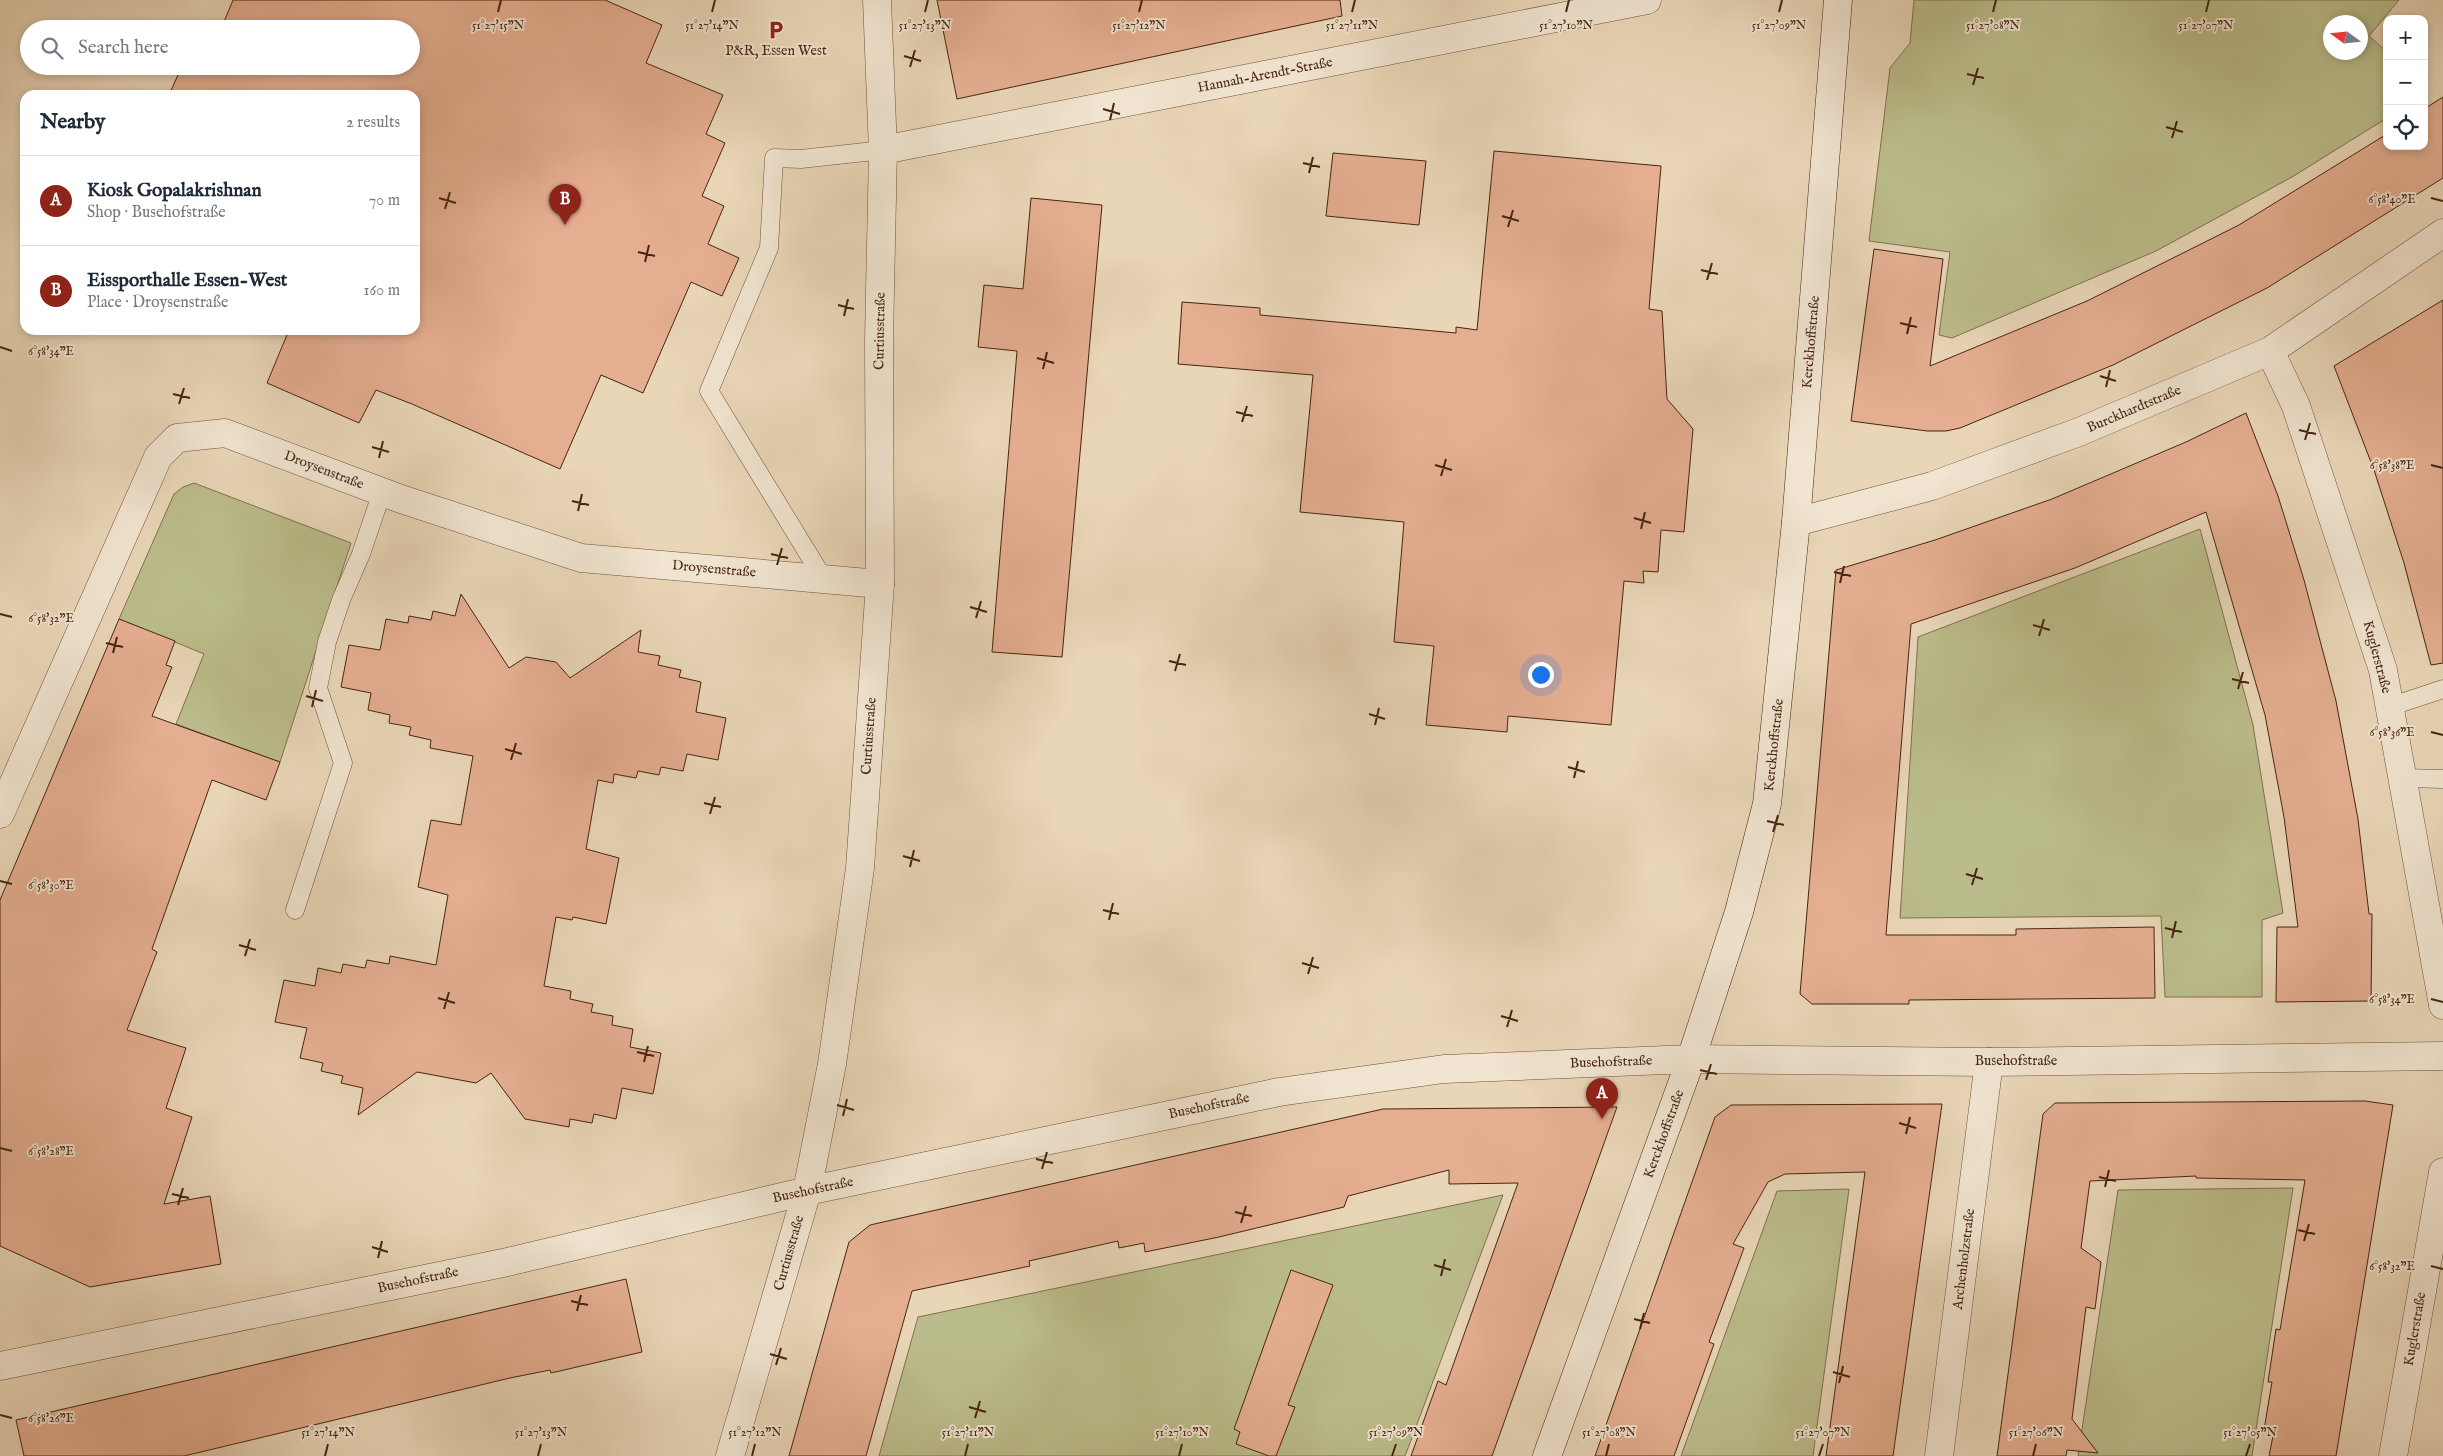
<!DOCTYPE html>
<meta charset="utf-8">
<style>
:root{--surface:#fff;--page:#f6f6f7;--text:#1f2937;--muted:#747a83;--line:#e0e1e3;--accent:#8f2418}
body{margin:0;font-family:"IM FELL English",serif;background:var(--page);color:var(--text)}
.controls{position:absolute;right:15px;top:15px;display:grid;overflow:hidden;border-radius:10px;box-shadow:0 2px 8px #0003}
.controls button{width:45px;height:45px;display:grid;place-items:center;padding:0;border:0;border-bottom:1px solid var(--line);background:var(--surface);color:var(--text);font:25px sans-serif}
.compass{position:absolute;left:2323px;top:15px;width:45px;height:45px;border-radius:50%;background:var(--surface);box-shadow:0 2px 8px #0003;rotate:285deg}
.you{position:absolute;left:1540px;top:674px;width:18px;height:18px;margin:-12px;border:4px solid #fff;border-radius:50%;background:#1a73e8;box-shadow:0 0 0 8px #1a73e833}
.badge{display:grid;place-items:center;width:32px;height:32px;border-radius:50%;background:var(--accent);color:#fff;font-size:16px;font-weight:700}
.pin{position:absolute;translate:-50% -41px;filter:drop-shadow(0 1px 2px #0008)}
.pin::after{content:'';position:absolute;top:26px;width:18px;height:15px;background:inherit;clip-path:polygon(0 0,100% 0,50% 100%)}
.list{margin:0;padding:0;list-style:none}
h2{display:flex;justify-content:space-between;align-items:center;height:65px;margin:0;padding:0 20px;font-size:21px}
h2 small{font-size:16px;font-weight:400;color:var(--muted)}
.list li{display:grid;grid-template-columns:32px 1fr auto;gap:15px;align-items:center;box-sizing:border-box;height:90px;padding:0 20px;border-top:1px solid var(--line)}
.list b{display:block;font-size:19px;white-space:nowrap}
.list p{margin:0;font-size:16px;white-space:nowrap;color:var(--muted)}
.list em{font-size:16px;font-style:normal;color:var(--muted)}
.icon{flex:none;width:28px;height:28px;fill:none;stroke:currentColor;stroke-width:2;stroke-linecap:round;stroke-linejoin:round}
.map{position:relative;flex:none;width:2443px;height:1456px;overflow:hidden}
.search{position:absolute;background:var(--surface);box-shadow:0 2px 8px #0003;left:20px;top:20px;width:400px;height:55px;display:flex;align-items:center;gap:12px;box-sizing:border-box;padding:0 18px;border-radius:28px;color:var(--muted);font-size:19px}
.panel{position:absolute;background:var(--surface);box-shadow:0 2px 8px #0003;left:20px;top:90px;width:400px;height:245px;border-radius:15px}
.map>svg:first-child{display:block}
.green{fill:#bbbc8b;stroke:#80704e;fill-rule:evenodd}
.building{fill:#e5ae91;stroke:#462511}
.lines{fill:none;stroke-linecap:round;stroke-linejoin:round}
.lane-casing{stroke:#6f513a;stroke-width:19}
.street-casing{stroke:#6f513a;stroke-width:29}
.secondary-casing{stroke:#462511;stroke-width:29}
.lane{stroke:#f1e4d0;stroke-width:18}
.street{stroke:#f1e4d0;stroke-width:28}
.secondary{stroke:#f1e4d0;stroke-width:28}
.ticks{fill:none;stroke:#462511;stroke-width:2}
.labels{text-anchor:middle;dominant-baseline:central;stroke-width:4;stroke-linejoin:round;paint-order:stroke}
.poi-label{font-size:14px;fill:#462511;stroke:#f1e4d0}
.street-label{font-size:14px;fill:#462511;stroke:#f1e4d0}
.ticks-label{font-size:12px;text-anchor:middle;fill:#462511;stroke:#f1e4d0;stroke-width:4;stroke-linejoin:round;paint-order:stroke}
</style>
<div class="map">
<svg width="2443" height="1456" viewBox="0 0 2443 1456">
<rect width="100%" height="100%" fill="#e9d6b7"/>
<filter id="stains"><feTurbulence type="fractalNoise" baseFrequency=".004" numOctaves="4"/><feColorMatrix values="0 0 0 0 .2 0 0 0 0 .09 0 0 0 0 .02 0 0 0 .5 -.17"/></filter>
<radialGradient id="worn" r=".72"><stop offset=".6" stop-color="#630" stop-opacity="0"/><stop offset="1" stop-color="#630" stop-opacity=".3"/></radialGradient>
<g class="green">
<path d="M1914 0H2399L2369 36 2387 52V118L2292 177 2156 251 1952 338 1939 335 1950 252 1869 241 1890 68 1910 43ZM2360 22V52H2330V22Z"/>
<path d="M194 483 351 543 280 762 176 724 204 654 119 619 174 494 183 487Z"/>
<path d="M2200 529 2253 725 2283 913 2262 920V997H2165L2161 916 1900 918 1918 637Z"/>
<path d="M2293 1188 2252 1456H2078L2118 1190Z"/>
<path d="M1849 1189 1813 1456H1681L1777 1191Z"/>
<path d="M1503 1195 1405 1456H879L918 1317Z"/>
</g>
<g class="building">
<path d="M233 0H605L662 25 646 63 723 95 706 134 725 143 702 196 724 206 708 244 739 258 722 296 691 282 643 393 601 375 560 469 412 404 376 390 359 423 267 383 289 330H415V95H169L182 66H411V29H221Z"/>
<path d="M937 0H1340L1342 16 957 99Z"/>
<path d="M2443 97V178L2267 288 2113 365 1960 428 1946 431H1927L1851 421 1874 249 1943 259 1930 366 2087 301 2239 225 2387 134V146H2424V109Z"/>
<path d="M1494 151 1661 166 1649 309 1662 311 1667 399 1693 429 1684 532 1661 530 1658 572 1643 571 1644 583 1624 581 1611 725 1508 716 1507 732 1426 725 1434 646 1394 642 1404 522 1300 512 1313 375 1178 364 1182 302 1260 308V315L1456 333V327L1477 330Z"/>
<path d="M1333 153 1426 161 1419 225 1326 216Z"/>
<path d="M1031 198 1102 205 1062 657 992 652 1017 351 978 347 984 285 1023 289Z"/>
<path d="M2443 300V663L2431 665 2404 563 2374 470 2334 366Z"/>
<path d="M2246 413 2278 496 2304 580 2336 701 2358 819 2369 914H2372L2371 1001 2276 1002 2277 927H2298L2284 817 2265 715 2206 512 2075 568 1911 624 1886 935H2016V929L2154 927 2155 998 1909 1000V1004H1812L1800 994 1836 570 1935 540 2052 499 2186 442Z"/>
<path d="M461 594 509 668 526 657 556 662 570 678 641 630 638 652 660 656 658 665 681 670 679 677 701 682 696 712 726 718 718 760 687 754 683 771 661 767 659 775 638 771 636 778 614 774 613 783 598 780 586 849 619 858 606 924 573 917 572 920 556 917 544 986 571 991 570 999 593 1004 591 1012 613 1016 612 1025 633 1029 630 1047 661 1053 653 1094 622 1088 616 1119 594 1114 592 1123 570 1119 569 1127 525 1119 491 1073 476 1083 417 1072 358 1115 363 1088 341 1083 343 1076 321 1071 323 1063 300 1058 307 1028 275 1022 284 980 315 986 318 968 341 973 343 964 365 968 367 960 389 964 390 956 436 965 448 895 418 887 431 820 461 825 473 756 430 748 431 740 409 735 411 727 389 723 390 715 368 710 371 693 341 687 349 645 380 650 386 619 408 623 409 616 431 620 433 611 455 616Z"/>
<path d="M119 619 175 641 166 665 172 667 152 716 280 762 266 800 212 780 152 949 157 952 127 1030 186 1048 166 1108 192 1117 164 1204 210 1196 221 1264 90 1287 0 1246V900Z"/>
<path d="M2365 1101 2393 1105 2336 1456H2269L2274 1431 2264 1430 2272 1382H2268L2276 1329 2280 1330 2305 1180 2196 1178V1176L2090 1181 2081 1248 2101 1262 2095 1309 2086 1307 2072 1419 2098 1453 2067 1450 2066 1456H1997L2043 1114 2055 1103Z"/>
<path d="M1942 1104 1893 1456H1826L1865 1172 1785 1174 1768 1182 1733 1244 1744 1248 1709 1342 1714 1344 1674 1456H1595L1715 1117 1731 1105Z"/>
<path d="M1617 1107 1492 1456H1411L1438 1381 1446 1385 1518 1183 1449 1184V1170L1348 1196 1344 1207 1219 1237 1145 1252 1144 1243 1119 1248 1118 1241 1029 1261 1030 1266 912 1291 866 1456H789L849 1242 870 1225 1383 1109Z"/>
<path d="M1291 1270 1333 1285 1288 1405 1295 1407 1276 1456H1269L1236 1444 1240 1432 1234 1429Z"/>
<path d="M626 1279 642 1352 551 1373 550 1370 510 1378 184 1456H24L16 1420Z"/>
</g>
<g class="lines">
<g class="lane-casing">
<g id="lane">
<path d="M823 578 709 391 769 248 774 158 801 159 883 150"/>
<path d="M2389 707 2443 689"/>
<path d="M2403 778 2443 779"/>
<path d="M295 910 343 763 318 688 327 642 341 600 361 554 382 492"/>
</g>
</g>
<g class="street-casing">
<g id="street">
<path d="M883 150 1647 0"/>
<path d="M2270 351 2296 406 2383 670 2443 1005"/>
<path d="M1796 522 1932 486 2079 432 2270 351 2443 233"/>
<path d="M0 814 158 457 177 438 225 433 401 499 581 558 880 584"/>
<path d="M0 1366 503 1263 807 1191 1279 1092 1444 1069 1691 1059 1989 1062 2443 1056"/>
<path d="M730 1456 807 1191 832 1064 860 868 880 584 879 339 883 150 877 0"/>
<path d="M1939 1456 1989 1062"/>
<path d="M2393 1456 2443 1172"/>
</g>
</g>
<g class="secondary-casing">
<path id="secondary" d="M1547 1456 1691 1059 1739 912 1767 804 1796 522 1838 0"/>
</g>
<use href="#lane" class="lane"/>
<use href="#street" class="street"/>
<use href="#secondary" class="secondary"/>
</g>
<path class="ticks" d="M498 12 501 0M712 12 715 0M925 12 928 0M1139 12 1142 0M1352 12 1355 0M1566 12 1569 0M1779 12 1782 0M1993 12 1996 0M2206 12 2209 0M904 56 921 61M910 67 915 50M1967 74 1984 78M1973 85 1978 68M1103 109 1120 114M1110 120 1114 103M2166 127 2183 132M2172 138 2177 121M1303 163 1320 167M1309 173 1313 157M439 198 456 203M2431 198 2443 201M445 209 450 192M1502 216 1519 221M1508 227 1513 210M638 252 655 256M645 262 649 245M1701 270 1718 274M1707 280 1712 263M838 305 854 309M844 316 848 299M1900 323 1917 327M1907 334 1911 317M0 347 12 351M1037 358 1054 363M1043 369 1047 352M2100 376 2116 381M2106 387 2110 370M173 394 190 398M179 404 184 388M1236 412 1253 416M1242 422 1247 406M2299 430 2316 434M2305 440 2310 423M372 447 389 452M379 458 383 441M1435 465 1452 470M2431 465 2443 468M1441 476 1446 459M572 501 589 505M578 511 582 494M1634 518 1651 523M1641 529 1645 512M771 554 788 558M777 565 782 548M1834 572 1851 576M1840 583 1844 566M970 607 987 612M0 614 12 617M976 618 981 601M2033 625 2050 630M2039 636 2044 619M106 643 123 647M113 653 117 637M1169 661 1186 665M1175 671 1180 654M2232 679 2249 683M2238 689 2243 672M306 696 323 701M312 707 316 690M1369 714 1385 719M1375 725 1379 708M2431 732 2443 735M505 749 522 754M511 760 516 743M1568 767 1585 772M1574 778 1578 761M704 803 721 807M710 814 715 797M1767 821 1784 825M1773 832 1778 815M903 856 920 861M910 867 914 850M1966 874 1983 879M0 881 12 884M1972 885 1977 868M1103 910 1119 914M1109 920 1113 903M2165 928 2182 932M2172 938 2176 921M239 945 256 950M245 956 250 939M1302 963 1319 968M1308 974 1313 957M438 998 455 1003M2431 999 2443 1002M444 1009 449 992M1501 1016 1518 1021M1507 1027 1512 1010M637 1052 654 1056M644 1062 648 1046M1700 1070 1717 1074M1706 1080 1711 1064M837 1105 854 1110M843 1116 847 1099M1899 1123 1916 1128M1906 1134 1910 1117M0 1148 12 1151M1036 1159 1053 1163M1042 1169 1047 1152M2099 1177 2116 1181M2105 1187 2109 1170M172 1194 189 1198M178 1205 183 1188M1235 1212 1252 1216M1241 1223 1246 1206M2298 1230 2315 1234M2304 1241 2309 1224M372 1247 388 1252M378 1258 382 1241M1434 1265 1451 1270M2431 1266 2443 1269M1441 1276 1445 1259M571 1301 588 1305M577 1311 581 1295M1634 1319 1650 1323M1640 1329 1644 1313M770 1354 787 1359M776 1365 781 1348M1833 1372 1850 1377M1839 1383 1843 1366M969 1407 986 1412M0 1415 12 1418M975 1418 980 1401M325 1456 328 1444M538 1456 541 1444M752 1456 755 1444M965 1456 968 1444M1179 1456 1182 1444M1392 1456 1396 1444M1606 1456 1609 1444M1819 1456 1823 1444M2033 1456 2036 1444M2246 1456 2250 1444"/>
<defs>
<g id="parking-bare" transform="scale(1.5)"><path d="M-3.5-5.5H1a3.5 3.5 0 0 1 0 7H-1V5.5H-3.5ZM-1-3.4V-.6H.8a1.4 1.4 0 0 0 0-2.8Z" fill="#8f2418" stroke="#f1e4d0" stroke-width="2.5" paint-order="stroke"/></g>
</defs>
<g fill-rule="evenodd">
<use href="#parking-bare" x="776" y="30"/>
</g>
<g class="labels">
<g class="poi-label">
<text x="776" y="51">P&amp;R, Essen West</text>
</g>
<g class="street-label">
<text transform="translate(1265 75) rotate(-11)">Hannah-Arendt-Straße</text>
<text transform="translate(880 331) rotate(-89)">Curtiusstraße</text>
<text transform="translate(1811 342) rotate(-85)">Kerckhoffstraße</text>
<text transform="translate(2134 409) rotate(-23)">Burckhardtstraße</text>
<text transform="translate(324 470) rotate(21)">Droysenstraße</text>
<text transform="translate(714 569) rotate(5)">Droysenstraße</text>
<text transform="translate(2377 657) rotate(75)">Kuglerstraße</text>
<text transform="translate(869 736) rotate(-86)">Curtiusstraße</text>
<text transform="translate(1774 745) rotate(-84)">Kerckhoffstraße</text>
<text x="2016" y="1061">Busehofstraße</text>
<text transform="translate(1611 1062) rotate(-2)">Busehofstraße</text>
<text transform="translate(1209 1106) rotate(-12)">Busehofstraße</text>
<text transform="translate(1664 1134) rotate(-70)">Kerckhoffstraße</text>
<text transform="translate(813 1190) rotate(-12)">Busehofstraße</text>
<text transform="translate(789 1253) rotate(-74)">Curtiusstraße</text>
<text transform="translate(1964 1259) rotate(-83)">Archenholzstraße</text>
<text transform="translate(418 1280) rotate(-12)">Busehofstraße</text>
<text transform="translate(2415 1329) rotate(-80)">Kuglerstraße</text>
</g>
</g>
<g class="ticks-label">
<text x="1352" y="29">51°27'11"N</text>
<text x="1993" y="29">51°27'08"N</text>
<text x="2206" y="29">51°27'07"N</text>
<text x="498" y="29">51°27'15"N</text>
<text x="712" y="29">51°27'14"N</text>
<text x="925" y="29">51°27'13"N</text>
<text x="1139" y="29">51°27'12"N</text>
<text x="1566" y="29">51°27'10"N</text>
<text x="1779" y="29">51°27'09"N</text>
<text x="2392" y="203">6°58'40"E</text>
<text x="51" y="355">6°58'34"E</text>
<text x="2392" y="469">6°58'38"E</text>
<text x="51" y="622">6°58'32"E</text>
<text x="2392" y="736">6°58'36"E</text>
<text x="51" y="889">6°58'30"E</text>
<text x="2392" y="1003">6°58'34"E</text>
<text x="51" y="1155">6°58'28"E</text>
<text x="2392" y="1270">6°58'32"E</text>
<text x="51" y="1422">6°58'26"E</text>
<text x="328" y="1436">51°27'14"N</text>
<text x="541" y="1436">51°27'13"N</text>
<text x="755" y="1436">51°27'12"N</text>
<text x="968" y="1436">51°27'11"N</text>
<text x="1182" y="1436">51°27'10"N</text>
<text x="1396" y="1436">51°27'09"N</text>
<text x="1609" y="1436">51°27'08"N</text>
<text x="1823" y="1436">51°27'07"N</text>
<text x="2036" y="1436">51°27'06"N</text>
<text x="2250" y="1436">51°27'05"N</text>
</g>
<rect width="100%" height="100%" filter="url(#stains)"/>
<rect width="100%" height="100%" fill="url(#worn)"/>
</svg>
<div class="controls">
<button>+</button>
<button>−</button>
<button><svg class="icon" aria-label="locate" viewBox="0 0 24 24"><circle cx="12" cy="12" r="6"/><path d="M12 2v4M12 18v4M2 12h4M18 12h4"/></svg></button>
</div>
<svg class="compass" viewBox="-18 -18 36 36"><path d="M0-13l5 13h-10z" fill="#e53935"/><path d="M0 13l5-13h-10z" fill="#747a83"/></svg>
<div class="you"></div>
<div class="pin badge" style="left:1602px;top:1119px">A</div>
<div class="pin badge" style="left:565px;top:225px">B</div>
<div class="search"><svg class="icon" aria-label="search" viewBox="0 0 24 24"><circle cx="10" cy="10" r="6"/><path d="M15 15l6 6"/></svg>Search here</div>
<section class="panel">
<h2>Nearby<small>2 results</small></h2>
<ul class="list">
<li><span class="badge">A</span><div><b>Kiosk Gopalakrishnan</b><p>Shop · Busehofstraße</p></div><em>70 m</em></li>
<li><span class="badge">B</span><div><b>Eissporthalle Essen-West</b><p>Place · Droysenstraße</p></div><em>160 m</em></li>
</ul>
</section>
</div>
